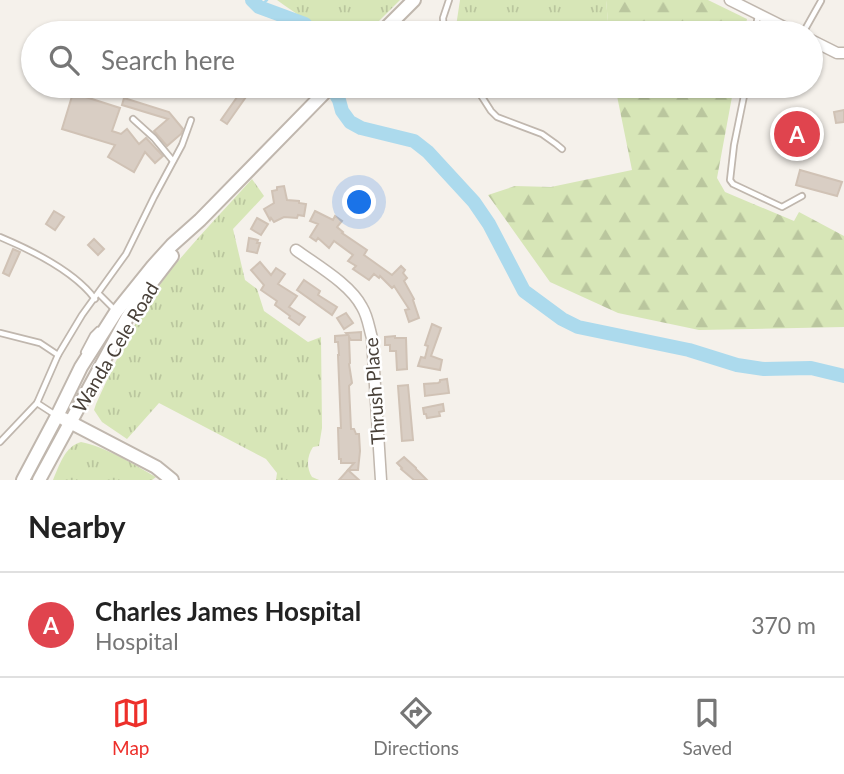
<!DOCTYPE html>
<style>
:root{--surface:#fff;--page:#f6f6f6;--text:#222;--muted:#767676;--line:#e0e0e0;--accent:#ed2f2a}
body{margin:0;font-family:Lato,sans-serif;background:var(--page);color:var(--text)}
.you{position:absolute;left:360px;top:203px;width:24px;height:24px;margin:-18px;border:5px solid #fff;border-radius:50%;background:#1a73e8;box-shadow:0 0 0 10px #1a73e833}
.badge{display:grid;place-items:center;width:46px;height:46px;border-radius:50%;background:var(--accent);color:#fff;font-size:23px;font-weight:700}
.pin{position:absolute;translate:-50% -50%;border:4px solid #fff;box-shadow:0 2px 7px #0006}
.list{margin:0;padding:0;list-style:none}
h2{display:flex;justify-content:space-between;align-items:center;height:91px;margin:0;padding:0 28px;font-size:30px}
h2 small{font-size:23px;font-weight:400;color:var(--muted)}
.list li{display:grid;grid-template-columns:46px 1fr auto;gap:21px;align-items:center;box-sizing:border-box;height:105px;padding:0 28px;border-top:2px solid var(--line)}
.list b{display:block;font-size:26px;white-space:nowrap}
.list p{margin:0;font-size:23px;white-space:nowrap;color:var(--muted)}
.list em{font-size:23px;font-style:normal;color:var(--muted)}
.icon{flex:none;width:38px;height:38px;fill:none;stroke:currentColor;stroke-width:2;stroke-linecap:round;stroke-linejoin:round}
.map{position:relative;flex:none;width:844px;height:480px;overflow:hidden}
.search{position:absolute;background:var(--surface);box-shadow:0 2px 5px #0004;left:21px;right:21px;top:21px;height:77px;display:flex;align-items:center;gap:18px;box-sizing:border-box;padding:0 24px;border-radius:38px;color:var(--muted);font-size:26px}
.sheet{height:196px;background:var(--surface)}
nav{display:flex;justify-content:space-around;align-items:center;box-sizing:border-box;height:98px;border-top:2px solid var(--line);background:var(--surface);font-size:19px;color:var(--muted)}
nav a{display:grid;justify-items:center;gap:4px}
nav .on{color:var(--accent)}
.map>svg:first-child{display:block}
.grass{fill:url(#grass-tufts)}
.forest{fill:url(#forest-firs)}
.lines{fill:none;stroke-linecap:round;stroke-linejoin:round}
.stream{stroke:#acdaed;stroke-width:2.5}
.river{stroke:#acdaed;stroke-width:14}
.building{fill:#d9cec4;stroke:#d0c2b5;stroke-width:2}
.service-casing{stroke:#c0b7ae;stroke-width:8}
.minor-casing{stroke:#c0b7ae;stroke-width:13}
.tertiary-casing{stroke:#c0b7ae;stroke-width:16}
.service{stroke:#fff;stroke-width:4.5}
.minor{stroke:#fff;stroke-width:10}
.tertiary{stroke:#fff;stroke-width:12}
.labels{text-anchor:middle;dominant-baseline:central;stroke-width:5;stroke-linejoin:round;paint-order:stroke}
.street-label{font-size:19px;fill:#494139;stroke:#fff}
</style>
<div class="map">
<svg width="844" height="480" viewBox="0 0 844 480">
<defs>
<pattern id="grass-tufts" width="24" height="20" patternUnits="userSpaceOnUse" patternTransform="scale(1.75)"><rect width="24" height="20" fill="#d7e6b7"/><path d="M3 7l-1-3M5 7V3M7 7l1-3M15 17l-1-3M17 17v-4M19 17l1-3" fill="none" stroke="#bac69e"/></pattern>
<pattern id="forest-firs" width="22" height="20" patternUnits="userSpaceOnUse" patternTransform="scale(1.75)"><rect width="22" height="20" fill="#d7e6b7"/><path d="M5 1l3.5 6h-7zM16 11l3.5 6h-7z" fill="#bac69e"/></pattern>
</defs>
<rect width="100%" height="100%" fill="#f5f1eb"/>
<g class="grass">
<path d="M277 0H400L367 33H321C310 21 291 11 277 0Z"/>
<path d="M460 0H606L609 33H455Z"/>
<path d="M252 179 264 196 233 229 245 280 257 289 264 311 308 342 321 337 322 428 319 446 313 447C307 456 306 467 312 477L319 480H276L277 473 266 459 159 403 127 439 102 422 94 410 96 404C114 365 132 325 157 289 184 250 220 215 252 179Z"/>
<path d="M81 442C104 446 135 465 156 477L152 480H53C59 466 65 446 81 442Z"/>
</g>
<g class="forest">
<path d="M606 0H708L747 19 744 33H609Z"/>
<path d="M615 86H734L717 178 725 192 794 221 799 212 844 236V327L699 330 618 313 550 282 488 195 515 186 551 187 632 170Z"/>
</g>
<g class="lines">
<path class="stream" d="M259 7 267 0"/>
<g class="river">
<path d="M252 0 259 7 305 24 312 33"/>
<path d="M331 86 339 100 342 111 350 122 361 128 414 141 428 152 474 202 489 224 524 291 562 319 578 327 689 350 737 365 764 369 811 368 844 376"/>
</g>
</g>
<g class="building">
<path d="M242 90 248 94 227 124 221 120Z"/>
<path d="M73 93 120 108 112 131 121 134 127 129 139 144 146 138 163 156 155 163 145 152 134 172 108 157 115 145 62 129Z"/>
<path d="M124 98 169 112 183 129 181 134 167 146 154 131 168 119 122 105Z"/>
<path d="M844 110V122L836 123 834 112Z"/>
<path d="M800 170 842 182 837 196 796 185Z"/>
<path d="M284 186 287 200 299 201V203L306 204 304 216 298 215 297 218 284 217 274 222 271 218 270 220 264 209 274 203 272 191 277 190V187Z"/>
<path d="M54 211 64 217 55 230 46 224Z"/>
<path d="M315 211 333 220 335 216 342 221 337 227 343 232 342 233 367 250 364 255 392 275 401 266 405 270 403 273 407 278 404 281 414 299 413 300 419 318 409 322 405 310 409 309 394 286 392 288 380 276 379 278 374 274 369 280 353 269 356 266 348 261 353 255 334 241 329 248 318 238 316 241 310 237 318 224 310 221Z"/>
<path d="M257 218 268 224 261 235 251 229Z"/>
<path d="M249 238 258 240 257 243H260L257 253 247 251Z"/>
<path d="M94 239 104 249 98 255 88 245Z"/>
<path d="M13 249 20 252 9 276 3 273Z"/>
<path d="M260 262 271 275 276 268 285 274 278 284 297 296 289 307 305 317 299 325 289 318 290 316 275 305 277 301 261 290 264 285 251 270Z"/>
<path d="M304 280 320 291 318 295 337 307 332 315 297 290Z"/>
<path d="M346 313 353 323 344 329 337 318Z"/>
<path d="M432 324 441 328 431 356 442 360 440 370 418 366 421 357 425 358 428 346 425 345Z"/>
<path d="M361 332V340H351L349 337 350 363 349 364 352 383 349 386 351 429H354L356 434H359L360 451 358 470H348L354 463H341V459H339L338 428H341L338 355H339L338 342H335V336L348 335 346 333Z"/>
<path d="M395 336V338H406L407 369 397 370 396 351H390V345H385V337Z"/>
<path d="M447 379 449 393 425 396 424 384 438 383 440 382V380Z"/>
<path d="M408 385 413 440 402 441 398 386Z"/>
<path d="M443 404 444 411 439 412 440 416 427 418 426 414H424L423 408Z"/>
<path d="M404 457 416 468V469L427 480H414L401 469 402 468 397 463Z"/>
<path d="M348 470 359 480H339Z"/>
</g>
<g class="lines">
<g class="service-casing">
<g id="service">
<path d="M444 33 443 18 449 0"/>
<path d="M755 33 758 15"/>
<path d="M803 33 821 1"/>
<path d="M475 86 491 111 497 117 542 134 556 144 562 149"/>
<path d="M746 86 734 145 730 180 733 184 782 207 802 196"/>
<path d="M133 119 154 138 173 161"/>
<path d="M0 237C31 250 75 272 95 299"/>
<path d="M99 294 116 311"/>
<path d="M0 333 40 343 58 355"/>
<path d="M84 352 93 335 98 330"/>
<path d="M37 403 57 416"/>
<path d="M0 442 37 403 58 355 82 315 126 254 154 197 182 145 191 120"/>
</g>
</g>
<g class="minor-casing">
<g id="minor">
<path d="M730 0 796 33"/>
<path d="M811 40 837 53H844"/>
<path d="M296 250C318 266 350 284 362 307 368 317 369 328 372 338L381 480"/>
</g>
</g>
<g class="tertiary-casing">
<g id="tertiary">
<path d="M381 33 414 0"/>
<path d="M64 419 156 467 172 480"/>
<path d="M23 480 57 416 81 367 116 312 153 266 172 245 200 220 331 86"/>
<path d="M39 480 127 318 142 295 172 256"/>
</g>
</g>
<use href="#service" class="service"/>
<use href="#minor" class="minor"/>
<use href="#tertiary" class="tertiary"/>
</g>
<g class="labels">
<g class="street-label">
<text transform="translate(115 347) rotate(-59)">Wanda Cele Road</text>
<text transform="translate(374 391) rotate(-94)">Thrush Place</text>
</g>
</g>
</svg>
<div class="you"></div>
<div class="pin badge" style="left:797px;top:134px;background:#e0444e">A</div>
<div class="search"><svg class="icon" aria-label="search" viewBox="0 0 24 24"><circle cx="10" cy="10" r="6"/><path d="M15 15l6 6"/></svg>Search here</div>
</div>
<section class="sheet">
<h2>Nearby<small></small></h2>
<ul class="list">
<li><span class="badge" style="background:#e0444e">A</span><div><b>Charles James Hospital</b><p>Hospital</p></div><em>370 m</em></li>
</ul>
</section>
<nav>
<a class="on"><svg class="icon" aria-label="map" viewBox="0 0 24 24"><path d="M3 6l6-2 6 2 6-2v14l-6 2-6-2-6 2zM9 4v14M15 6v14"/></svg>Map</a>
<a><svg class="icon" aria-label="directions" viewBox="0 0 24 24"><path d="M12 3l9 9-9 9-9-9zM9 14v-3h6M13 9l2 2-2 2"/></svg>Directions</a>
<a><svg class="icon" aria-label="saved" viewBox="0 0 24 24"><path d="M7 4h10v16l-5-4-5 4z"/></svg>Saved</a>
</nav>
